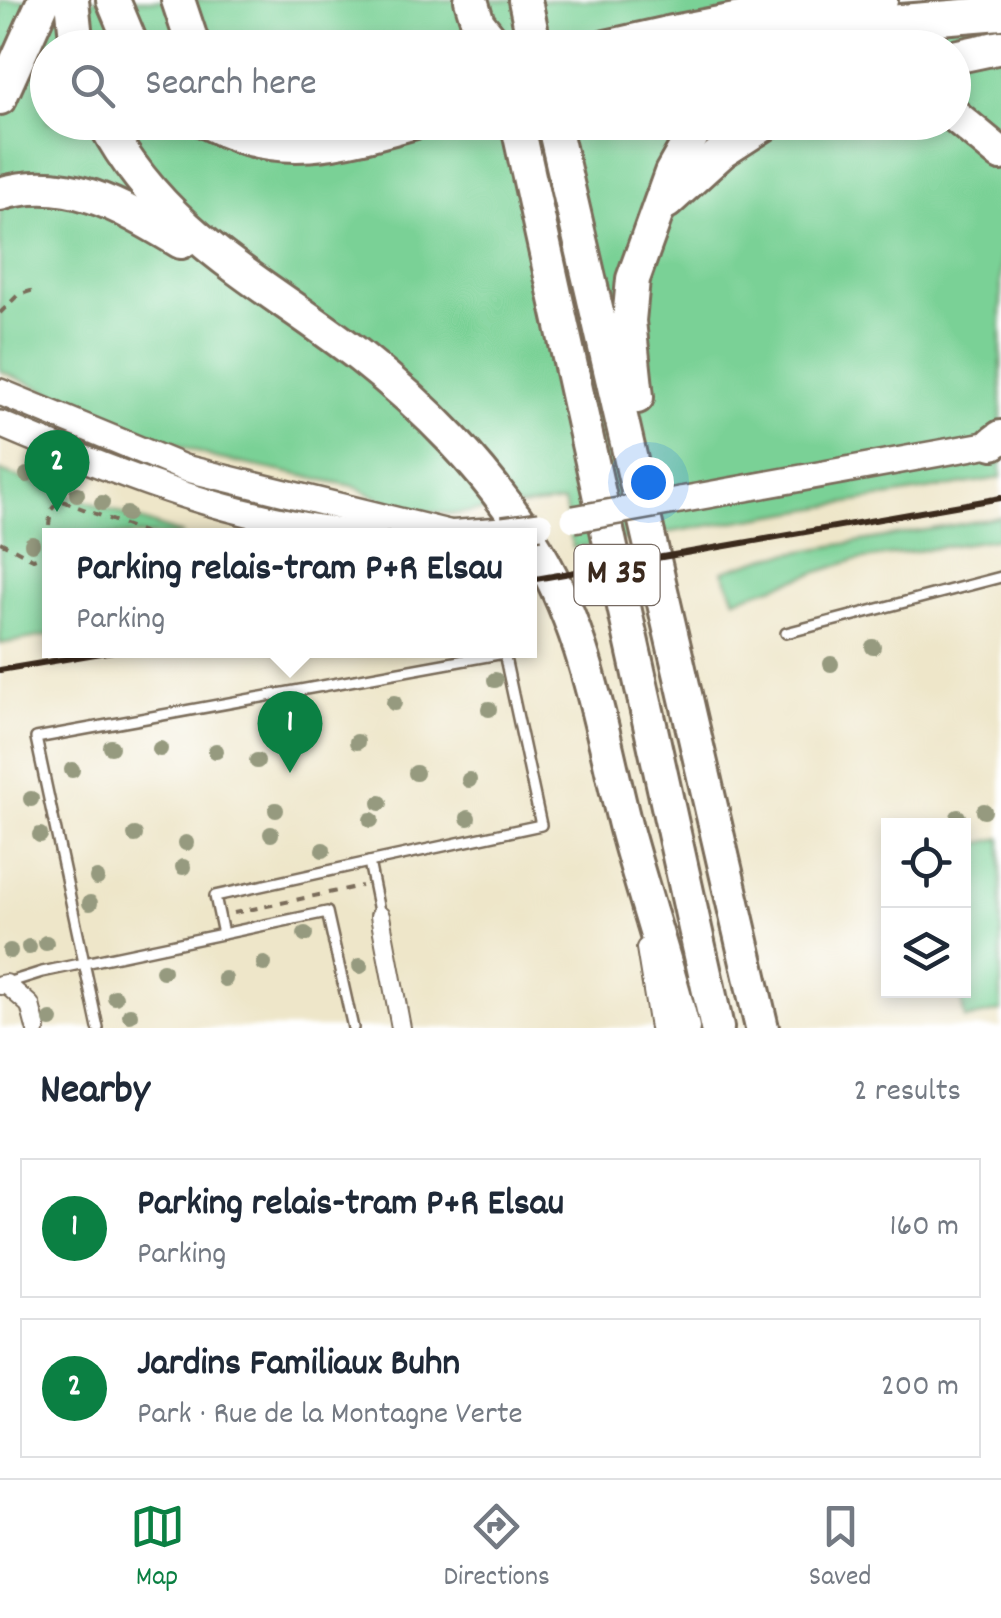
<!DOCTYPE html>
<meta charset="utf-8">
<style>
:root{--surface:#fff;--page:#f2f2f3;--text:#1f2937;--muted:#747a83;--line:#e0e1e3;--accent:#0b8043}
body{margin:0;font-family:Dekko,sans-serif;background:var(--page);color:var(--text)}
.controls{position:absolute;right:30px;bottom:30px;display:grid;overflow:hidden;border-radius:0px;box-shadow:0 5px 15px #0003}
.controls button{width:90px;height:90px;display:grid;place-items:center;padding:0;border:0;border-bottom:2px solid var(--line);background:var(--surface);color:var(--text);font:50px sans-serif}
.you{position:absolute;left:648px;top:482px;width:35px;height:35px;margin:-25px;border:8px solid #fff;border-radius:50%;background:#1a73e8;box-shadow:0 0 0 15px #1a73e833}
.badge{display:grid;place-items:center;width:65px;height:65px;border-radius:50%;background:var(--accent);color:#fff;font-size:32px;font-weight:700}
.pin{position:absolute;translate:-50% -82px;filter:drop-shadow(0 2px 5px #0008)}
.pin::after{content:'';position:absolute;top:52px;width:35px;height:30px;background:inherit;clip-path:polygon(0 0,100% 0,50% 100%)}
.popup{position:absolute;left:42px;top:528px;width:495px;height:130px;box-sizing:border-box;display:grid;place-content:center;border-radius:0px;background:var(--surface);filter:drop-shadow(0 2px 8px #0005);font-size:32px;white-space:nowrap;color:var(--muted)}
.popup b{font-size:38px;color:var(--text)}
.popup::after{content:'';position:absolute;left:50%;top:100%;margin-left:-20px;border:20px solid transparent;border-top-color:var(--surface)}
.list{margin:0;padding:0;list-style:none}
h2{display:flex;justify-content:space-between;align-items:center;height:130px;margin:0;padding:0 40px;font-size:42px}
h2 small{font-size:32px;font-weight:400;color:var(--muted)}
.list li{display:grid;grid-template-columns:65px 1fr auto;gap:30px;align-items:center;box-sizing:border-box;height:140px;margin:0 20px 20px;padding:0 20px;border:2px solid var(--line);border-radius:0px}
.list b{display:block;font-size:38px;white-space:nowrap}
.list p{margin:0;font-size:32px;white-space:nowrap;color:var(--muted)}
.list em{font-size:32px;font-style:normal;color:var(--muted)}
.icon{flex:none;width:55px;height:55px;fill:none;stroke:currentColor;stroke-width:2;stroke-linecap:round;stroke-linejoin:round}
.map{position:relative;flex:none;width:1001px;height:1028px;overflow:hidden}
.search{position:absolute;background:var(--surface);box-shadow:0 5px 15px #0003;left:30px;right:30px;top:30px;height:110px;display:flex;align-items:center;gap:25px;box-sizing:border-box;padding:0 35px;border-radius:55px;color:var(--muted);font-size:38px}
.sheet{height:450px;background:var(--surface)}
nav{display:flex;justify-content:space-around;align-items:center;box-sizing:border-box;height:140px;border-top:2px solid var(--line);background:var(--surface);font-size:28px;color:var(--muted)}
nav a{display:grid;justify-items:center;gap:5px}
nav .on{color:var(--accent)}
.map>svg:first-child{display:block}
.green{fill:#7ad196;stroke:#5a7e5a;stroke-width:2.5;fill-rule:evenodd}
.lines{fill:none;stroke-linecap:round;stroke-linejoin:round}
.lane-casing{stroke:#7a6c5a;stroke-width:14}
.street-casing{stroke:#7a6c5a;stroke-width:22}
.secondary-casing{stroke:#7a6c5a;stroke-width:30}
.highway-casing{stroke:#7a6c5a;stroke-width:38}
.path{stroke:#7a6c5a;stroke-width:4;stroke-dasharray:8 8;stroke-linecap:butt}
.lane{stroke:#fff;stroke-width:9}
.street{stroke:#fff;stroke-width:18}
.secondary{stroke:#fff;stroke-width:25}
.highway{stroke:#fff;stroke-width:32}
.rail{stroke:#3b2a1e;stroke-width:6}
.secondary-bridge-casing{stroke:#7a6c5a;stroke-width:30;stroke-linecap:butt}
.highway-bridge-casing{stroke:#7a6c5a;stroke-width:38;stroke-linecap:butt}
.secondary-bridge{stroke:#fff;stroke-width:25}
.highway-bridge{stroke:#fff;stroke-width:32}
.tree{fill:#969a7f}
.labels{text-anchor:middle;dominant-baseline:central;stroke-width:8;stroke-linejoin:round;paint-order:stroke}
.shield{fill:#fff;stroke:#766a62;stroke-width:2.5}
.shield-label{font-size:35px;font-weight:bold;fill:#3b2a1e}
</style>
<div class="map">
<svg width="1001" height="1028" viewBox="0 0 1001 1028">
<rect width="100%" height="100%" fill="#fff"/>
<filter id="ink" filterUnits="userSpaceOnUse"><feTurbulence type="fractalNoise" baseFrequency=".01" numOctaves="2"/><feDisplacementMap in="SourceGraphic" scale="20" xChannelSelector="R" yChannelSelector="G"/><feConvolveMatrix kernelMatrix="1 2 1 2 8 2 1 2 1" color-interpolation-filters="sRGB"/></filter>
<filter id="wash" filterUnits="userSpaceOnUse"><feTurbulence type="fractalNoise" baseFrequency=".0048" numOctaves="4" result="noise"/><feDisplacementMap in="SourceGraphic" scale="40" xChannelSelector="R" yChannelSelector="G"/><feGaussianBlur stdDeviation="2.25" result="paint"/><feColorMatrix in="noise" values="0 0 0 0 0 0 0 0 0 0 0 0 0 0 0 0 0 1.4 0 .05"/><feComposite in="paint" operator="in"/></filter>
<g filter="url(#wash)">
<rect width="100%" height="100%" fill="#eee6c9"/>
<g class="green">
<path d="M0 0H1001V478L573 548 564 502 453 514 401 509 353 486 215 458 152 436 0 371ZM48 48H954V122H48Z"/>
<path d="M0 471 183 535 50 536V635L0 644Z"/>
<path d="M1001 517V538L852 561 735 599 723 571 768 557Z"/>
<path d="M1001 838V1011L965 1019 959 991H964V847Z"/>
</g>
</g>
<g filter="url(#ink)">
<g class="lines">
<g class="lane-casing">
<g id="lane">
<path d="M786 633 1001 577"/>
<path d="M223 934 215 896 369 862 380 916"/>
<path d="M7 983 42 972 327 912 353 1028"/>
<path d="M98 1028 36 738 504 653 541 825 369 862"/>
</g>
</g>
<g class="street-casing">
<g id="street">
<path d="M380 916 401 1028"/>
<path d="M646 948 659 1028"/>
<path d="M0 985 6 984 30 1005 36 1028"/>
</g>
</g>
<g class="secondary-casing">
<g id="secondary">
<path d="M0 392 184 468 448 533"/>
<path d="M0 424C127 478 237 521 375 536"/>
<path d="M680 500 1001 442"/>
<path d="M431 535 503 530"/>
</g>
</g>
<g class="highway-casing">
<g id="highway">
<path d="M72 0 77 48"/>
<path d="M113 0 133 48"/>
<path d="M178 0 194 48"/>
<path d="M471 0 478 23 498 48"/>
<path d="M525 0 535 48"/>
<path d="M756 16 881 0"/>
<path d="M758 41 889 22 1001 13"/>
<path d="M601 48 668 33"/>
<path d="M954 57 1001 47"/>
<path d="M0 98 44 0"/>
<path d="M954 115 1001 154"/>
<path d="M104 122C164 236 264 282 361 357 427 409 482 465 528 536"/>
<path d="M207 122C278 161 341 143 415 122"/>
<path d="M517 122 717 1028"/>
<path d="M553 122 762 1028"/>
<path d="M0 194C68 173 124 208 181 242"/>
<path d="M667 202 723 151 768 122"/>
<path d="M637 397 629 321 633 279 671 173 700 122"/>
<path d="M993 443 1001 437"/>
<path d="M530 539C587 628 600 728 626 829 644 895 666 961 683 1028"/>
</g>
</g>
<g class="path">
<path d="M0 313 18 295 37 289"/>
<path d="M0 542 33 559 45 555 51 510 60 500 153 536"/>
<path d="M234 913 361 886"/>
</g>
<use href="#lane" class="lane"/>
<use href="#street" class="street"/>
<use href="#secondary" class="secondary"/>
<use href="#highway" class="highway"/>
<g class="rail">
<path d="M530 580 1001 498"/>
<path d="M0 670 119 650"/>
</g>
<g class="secondary-bridge-casing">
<g id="secondary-bridge">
<path d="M574 519 680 500"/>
<path d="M503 530 540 525"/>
</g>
</g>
<g class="highway-bridge-casing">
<g id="highway-bridge">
<path d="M668 33 756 16"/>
<path d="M716 48 758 41"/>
</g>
</g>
<use href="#secondary-bridge" class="secondary-bridge"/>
<use href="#highway-bridge" class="highway-bridge"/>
</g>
<g class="tree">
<circle cx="27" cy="475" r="8"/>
<circle cx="52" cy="484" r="8"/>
<circle cx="77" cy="494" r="8"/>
<circle cx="102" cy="503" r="8"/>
<circle cx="127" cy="514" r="8"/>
<circle cx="32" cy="544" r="8"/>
<circle cx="873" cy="647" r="8"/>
<circle cx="831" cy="664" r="8"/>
<circle cx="495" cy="680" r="8"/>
<circle cx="394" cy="703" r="8"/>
<circle cx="489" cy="709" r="8"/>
<circle cx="295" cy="722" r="8"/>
<circle cx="357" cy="742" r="8"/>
<circle cx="111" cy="747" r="8"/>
<circle cx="160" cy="749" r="8"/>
<circle cx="216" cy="751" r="8"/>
<circle cx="257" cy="761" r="8"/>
<circle cx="72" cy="770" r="8"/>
<circle cx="416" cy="773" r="8"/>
<circle cx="469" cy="780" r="8"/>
<circle cx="31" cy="799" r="8"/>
<circle cx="380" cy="803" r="8"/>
<circle cx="276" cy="810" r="8"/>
<circle cx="984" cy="811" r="8"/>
<circle cx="958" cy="817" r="8"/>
<circle cx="468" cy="818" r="8"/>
<circle cx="371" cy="820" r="8"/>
<circle cx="271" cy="834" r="8"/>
<circle cx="40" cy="835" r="8"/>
<circle cx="135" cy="835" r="8"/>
<circle cx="186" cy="843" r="8"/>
<circle cx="323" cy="850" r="8"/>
<circle cx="183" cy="867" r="8"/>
<circle cx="97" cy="878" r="8"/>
<circle cx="90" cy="903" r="8"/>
<circle cx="305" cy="934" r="8"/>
<circle cx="46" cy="943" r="8"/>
<circle cx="29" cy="947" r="8"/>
<circle cx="10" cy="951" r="8"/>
<circle cx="264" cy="964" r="8"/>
<circle cx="360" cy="966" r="8"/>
<circle cx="163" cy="971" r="8"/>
<circle cx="225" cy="979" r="8"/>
<circle cx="115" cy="997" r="8"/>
<circle cx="130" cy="1015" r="8"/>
<circle cx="51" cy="1020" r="8"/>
</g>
</g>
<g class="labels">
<rect class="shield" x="574.5" y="545" width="85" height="60" rx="8"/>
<g class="shield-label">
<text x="617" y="575">M 35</text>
</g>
</g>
</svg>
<div class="controls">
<button><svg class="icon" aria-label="locate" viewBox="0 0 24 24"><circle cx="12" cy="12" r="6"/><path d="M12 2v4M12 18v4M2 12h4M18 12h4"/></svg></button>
<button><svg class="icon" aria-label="layers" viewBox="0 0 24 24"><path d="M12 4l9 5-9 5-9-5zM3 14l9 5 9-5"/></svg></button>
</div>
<div class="you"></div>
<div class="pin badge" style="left:290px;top:773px">1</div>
<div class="popup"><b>Parking relais-tram P+R Elsau</b>Parking</div>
<div class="pin badge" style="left:57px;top:512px">2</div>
<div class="search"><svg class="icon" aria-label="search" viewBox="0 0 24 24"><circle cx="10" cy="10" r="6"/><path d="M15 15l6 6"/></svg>Search here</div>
</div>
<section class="sheet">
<h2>Nearby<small>2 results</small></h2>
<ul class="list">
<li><span class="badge">1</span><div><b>Parking relais-tram P+R Elsau</b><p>Parking</p></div><em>160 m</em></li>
<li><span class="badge">2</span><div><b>Jardins Familiaux Buhn</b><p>Park · Rue de la Montagne Verte</p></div><em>200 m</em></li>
</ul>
</section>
<nav>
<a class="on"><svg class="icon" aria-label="map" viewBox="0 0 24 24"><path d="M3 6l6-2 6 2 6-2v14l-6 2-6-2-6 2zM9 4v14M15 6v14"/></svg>Map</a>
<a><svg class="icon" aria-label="directions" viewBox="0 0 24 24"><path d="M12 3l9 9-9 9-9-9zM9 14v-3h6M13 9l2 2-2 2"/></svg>Directions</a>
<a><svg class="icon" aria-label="saved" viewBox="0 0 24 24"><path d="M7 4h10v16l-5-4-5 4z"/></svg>Saved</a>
</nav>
